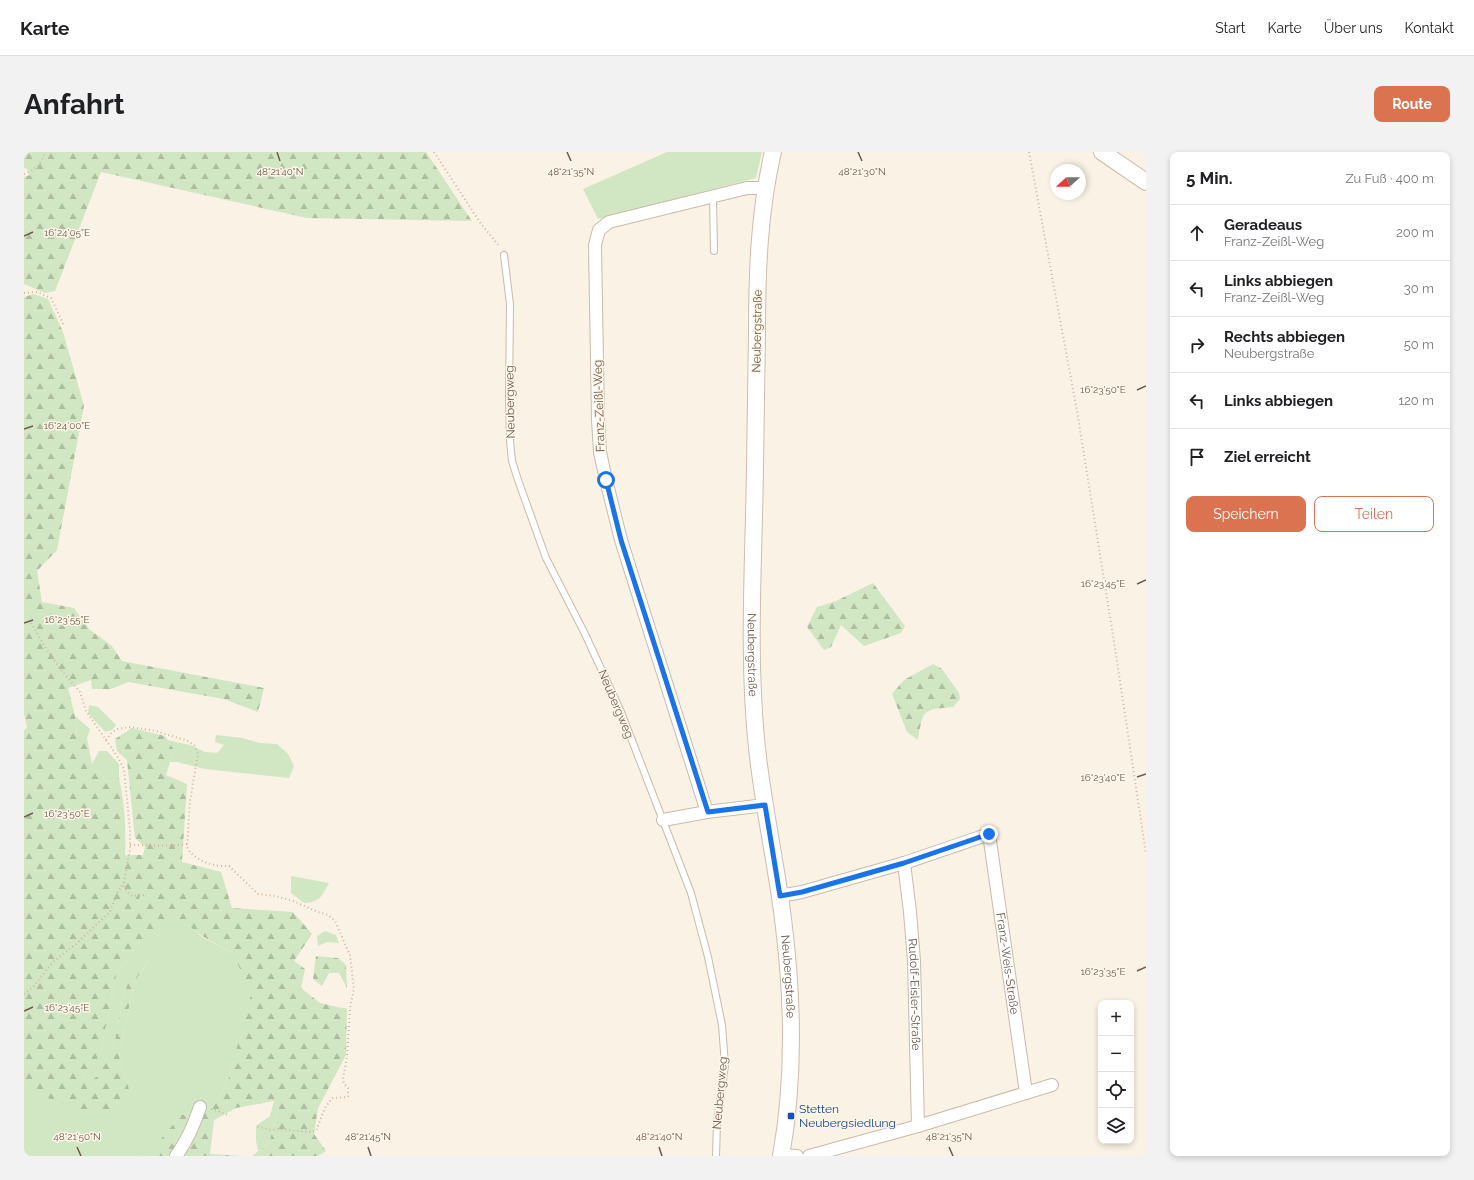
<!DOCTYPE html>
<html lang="de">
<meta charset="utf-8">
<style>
:root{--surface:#fff;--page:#f2f2f2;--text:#202124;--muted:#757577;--line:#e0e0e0;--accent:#db7351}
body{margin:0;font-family:Raleway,sans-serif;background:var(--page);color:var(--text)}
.controls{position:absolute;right:12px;bottom:12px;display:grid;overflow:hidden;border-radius:8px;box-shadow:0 2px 6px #0003}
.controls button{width:36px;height:36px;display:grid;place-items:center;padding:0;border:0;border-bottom:1px solid var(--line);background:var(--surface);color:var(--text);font:20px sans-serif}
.compass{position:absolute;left:1026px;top:12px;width:36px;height:36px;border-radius:50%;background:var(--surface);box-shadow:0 2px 6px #0003;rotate:249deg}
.stop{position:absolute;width:12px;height:12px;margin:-9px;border:3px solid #1a73e8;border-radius:50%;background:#fff}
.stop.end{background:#1a73e8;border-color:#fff;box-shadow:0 1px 4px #0008}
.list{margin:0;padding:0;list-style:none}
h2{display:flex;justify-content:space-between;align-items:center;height:52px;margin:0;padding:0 16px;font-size:17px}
h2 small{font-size:13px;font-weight:400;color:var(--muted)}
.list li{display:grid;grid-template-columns:26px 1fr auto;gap:12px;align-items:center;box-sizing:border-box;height:56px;padding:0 16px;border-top:1px solid var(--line)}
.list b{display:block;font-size:15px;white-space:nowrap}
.list p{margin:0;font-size:13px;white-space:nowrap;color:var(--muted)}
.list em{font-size:13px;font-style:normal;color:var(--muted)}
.actions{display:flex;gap:8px;padding:12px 16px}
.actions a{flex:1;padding:9px 0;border:1px solid var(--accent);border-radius:8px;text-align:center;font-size:14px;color:var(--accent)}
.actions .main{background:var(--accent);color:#fff}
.icon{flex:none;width:22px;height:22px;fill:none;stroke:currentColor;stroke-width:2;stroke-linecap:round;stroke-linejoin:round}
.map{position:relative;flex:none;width:1122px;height:1004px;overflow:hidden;border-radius:8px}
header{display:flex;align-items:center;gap:24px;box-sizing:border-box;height:56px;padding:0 20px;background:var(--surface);border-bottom:1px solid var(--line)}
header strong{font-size:19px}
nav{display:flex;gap:22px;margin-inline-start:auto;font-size:14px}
.intro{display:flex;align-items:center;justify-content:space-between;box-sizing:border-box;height:96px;padding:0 24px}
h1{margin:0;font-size:28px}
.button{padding:10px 18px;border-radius:8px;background:var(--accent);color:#fff;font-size:14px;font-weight:700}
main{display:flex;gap:24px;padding:0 24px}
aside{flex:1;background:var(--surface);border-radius:8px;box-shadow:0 2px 6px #0003}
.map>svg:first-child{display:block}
.green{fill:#d1e6c3}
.forest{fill:url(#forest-firs);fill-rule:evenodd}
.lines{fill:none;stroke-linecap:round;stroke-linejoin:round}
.lane-casing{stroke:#cabaab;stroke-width:8}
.street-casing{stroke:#cabaab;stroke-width:14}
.secondary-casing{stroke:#cfbcac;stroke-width:18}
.path{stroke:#d2b5a1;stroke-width:2;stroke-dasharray:1 3;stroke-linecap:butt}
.lane{stroke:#fff;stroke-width:6}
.street{stroke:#fff;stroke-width:12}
.secondary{stroke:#fff;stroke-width:16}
.route{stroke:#1a73e8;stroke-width:5}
.ticks{fill:none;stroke:#70594b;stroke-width:1.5}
.transit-dot{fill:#1a4fb4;stroke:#fdf6e9;stroke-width:1.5}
.labels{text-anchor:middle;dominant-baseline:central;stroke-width:3;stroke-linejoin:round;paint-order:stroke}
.street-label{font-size:12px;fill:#70594b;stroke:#fdf6e9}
.transit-label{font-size:12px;fill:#164399;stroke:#fdf6e9;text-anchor:start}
.ticks-label{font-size:10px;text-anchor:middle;fill:#70594b;stroke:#fdf6e9;stroke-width:3;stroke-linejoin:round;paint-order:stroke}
</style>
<header>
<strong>Karte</strong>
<nav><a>Start</a><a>Karte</a><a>Über uns</a><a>Kontakt</a></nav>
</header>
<div class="intro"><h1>Anfahrt</h1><a class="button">Route</a></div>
<main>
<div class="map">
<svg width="1122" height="1004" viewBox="0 0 1122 1004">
<defs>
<pattern id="forest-firs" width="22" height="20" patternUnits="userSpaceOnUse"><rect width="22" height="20" fill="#d1e6c3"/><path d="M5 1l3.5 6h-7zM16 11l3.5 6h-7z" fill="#aebda0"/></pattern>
</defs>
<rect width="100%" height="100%" fill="#faf2e4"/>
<g class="green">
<path d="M643 0H738L732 26 574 67 559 37Z"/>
<path d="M0 450 12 473 0 475Z"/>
<path d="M65 553 74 555 92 573 88 578 81 580 64 561Z"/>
<path d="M51 564 66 577 63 586H53Z"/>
<path d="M192 583 218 586 236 591 253 592 264 602 270 614 265 626 181 617 153 610H146L150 598 143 588 166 593 181 600 193 601 200 593 191 590Z"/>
<path d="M75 599H83L95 612V626L83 630 68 612Z"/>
<path d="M267 724 305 731C298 744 296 750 280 751L267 741Z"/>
<path d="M120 733C127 737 126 745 120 749L115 747Z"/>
<path d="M144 760 169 777 178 785 207 800 229 839 205 925 195 946 183 960 157 963 126 1000 118 1004H0V931L4 937 27 946 105 937 95 904 110 831 126 806 100 843 91 888 74 925 63 931 59 924 76 903 93 819 140 777Z"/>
<path d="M301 779 312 783 315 791 303 790 294 794 293 784Z"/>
<path d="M250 949 254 960 245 991 234 999 232 989V974L246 964Z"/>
</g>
<g class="forest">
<path d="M0 0H402L448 69 283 66 77 20 31 139 21 141 0 132V25L6 23 3 17 0 16Z"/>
<path d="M10 142 24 147 39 180 60 254 33 398 13 419 18 450 50 456 66 478 87 493 98 509 240 536 234 560 200 547 104 530 87 537H68L67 528 44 536 51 564 53 586H63L68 612 83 630 95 626C101 653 102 676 101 703H119L121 695 111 686 103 608 93 599 91 587 108 576 141 584 150 598 142 623 163 632 158 710 197 720 208 756 269 760 288 782 270 809 281 817 277 836 296 851 323 857 322 903 294 956 290 982 302 999 294 1004H228L245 991 254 960 250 949 212 956 190 968 186 1002 220 1004H118L126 1000 157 963 183 960 195 946 205 925 228 839 207 800 178 784 169 777 145 761 140 777 93 819 76 903 59 924 63 931 74 924 91 888 100 843 111 811 126 805 110 831 95 904 105 937C102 942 98 949 94 952 67 972 31 948 4 937L0 931V579L3 575 0 562V475L11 473 0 450V145ZM120 733 122 735C126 741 126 745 120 749L115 747Z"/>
<path d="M849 431 881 474 877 481 840 494 817 473 807 495 800 498 783 475 793 455 812 449Z"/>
<path d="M909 512 918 517 935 541 936 547 929 555C898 558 899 557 894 588L883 580 868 542 880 528Z"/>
<path d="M292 804 314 806 322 813 323 836 315 821H305L298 834 289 827Z"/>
</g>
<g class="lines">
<g class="lane-casing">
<g id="lane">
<path d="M689 44 690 99"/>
<path d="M480 103 486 152 485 245 486 289 488 309 494 328 522 406 561 482 597 560 667 741 684 805 698 873 701 913 693 971 692 1004"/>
</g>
</g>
<g class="street-casing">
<g id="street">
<path d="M683 660 597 388 582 328 576 300 574 268 571 93 575 78 585 70 723 36H741"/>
<path d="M639 668 683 660 741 653"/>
<path id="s1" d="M880 711 886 760 890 809 894 974"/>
<path id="s2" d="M756 744 778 740 880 711 965 682 1002 941"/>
<path d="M757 1003 773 1004"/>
<path d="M152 1004C163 989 170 973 176 955"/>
<path d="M785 1004 894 974 1028 933"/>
</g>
</g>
<g class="secondary-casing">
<g id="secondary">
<path id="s3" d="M749 0C735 59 733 121 733 181 732 225 732 269 731 313 730 407 723 503 733 596 739 654 752 710 759 767 769 845 771 926 757 1004"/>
<path d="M1078 0 1122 30"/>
</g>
</g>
<g class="path">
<path d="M410 0 457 72 476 95"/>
<path d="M1005 0 1053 259 1091 496 1122 702"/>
<path d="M0 22C14 17 16 13 21 0"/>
<path d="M0 141 13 140 27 146 40 174"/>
<path d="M7 471 21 495 37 518 56 540 62 559 93 604 100 617 106 678V697L100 730 101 737 108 744 120 743"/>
<path d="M82 588 88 580 94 577 106 575 132 579 164 589 171 594 174 602 166 649 163 695C170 709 190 715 205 714L234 742 251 744 269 749 294 760 304 763 311 769 321 792 326 803 330 837 326 856 323 905 319 927 320 932 324 936V945L308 946 301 956 292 979 286 980 256 977 247 978 232 974"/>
<path d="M106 693C125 693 144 695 163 692"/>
<path d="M0 842 9 835 29 810 52 792 86 760 93 741 100 731"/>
<path d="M187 957 194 959 206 964"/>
</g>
<use href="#lane" class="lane"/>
<use href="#street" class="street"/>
<use href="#secondary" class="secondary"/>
</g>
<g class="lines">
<path class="route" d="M582 328 597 388 684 660 741 653 756 744 778 740 880 711 965 682"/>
</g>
<path class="ticks" d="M253 0 256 9M543 0 547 9M834 0 838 9M0 84 9 80M1113 238 1122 234M0 277 9 274M1113 432 1122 428M0 471 9 468M1113 625 1122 622M0 665 9 661M1113 819 1122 815M0 859 9 855M53 995 57 1004M344 995 347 1004M635 995 638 1004M925 995 929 1004"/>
<rect class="transit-dot" x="763" y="960" width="8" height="8" rx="2"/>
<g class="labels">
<g class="street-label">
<text transform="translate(733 179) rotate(-89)">Neubergstraße</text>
<text transform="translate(486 250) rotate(-91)">Neubergweg</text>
<text transform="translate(575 254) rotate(-92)">Franz-Zeißl-Weg</text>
<text stroke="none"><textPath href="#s3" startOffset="504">Neubergstraße</textPath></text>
<text transform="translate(592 552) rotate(67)">Neubergweg</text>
<text stroke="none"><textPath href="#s2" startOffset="349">Franz-Weis-Straße</textPath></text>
<text stroke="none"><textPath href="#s3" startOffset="828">Neubergstraße</textPath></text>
<text stroke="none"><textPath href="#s1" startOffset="132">Rudolf-Eisler-Straße</textPath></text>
<text transform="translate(696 941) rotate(-85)">Neubergweg</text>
</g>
<g class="transit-label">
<text x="775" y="957">Stetten<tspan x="775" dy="14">Neubergsiedlung</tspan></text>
</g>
</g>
<g class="ticks-label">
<text x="256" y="23">48°21'40"N</text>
<text x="547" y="23">48°21'35"N</text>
<text x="838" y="23">48°21'30"N</text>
<text x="43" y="84">16°24'05"E</text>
<text x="1079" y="241">16°23'50"E</text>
<text x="43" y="277">16°24'00"E</text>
<text x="1079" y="435">16°23'45"E</text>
<text x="43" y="471">16°23'55"E</text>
<text x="1079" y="629">16°23'40"E</text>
<text x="43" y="665">16°23'50"E</text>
<text x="1079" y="823">16°23'35"E</text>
<text x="43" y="859">16°23'45"E</text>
<text x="53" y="988">48°21'50"N</text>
<text x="344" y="988">48°21'45"N</text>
<text x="635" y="988">48°21'40"N</text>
<text x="925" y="988">48°21'35"N</text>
</g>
</svg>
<div class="controls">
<button>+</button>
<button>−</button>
<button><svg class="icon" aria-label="locate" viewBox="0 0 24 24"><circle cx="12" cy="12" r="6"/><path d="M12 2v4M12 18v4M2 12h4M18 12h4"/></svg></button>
<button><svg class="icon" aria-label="layers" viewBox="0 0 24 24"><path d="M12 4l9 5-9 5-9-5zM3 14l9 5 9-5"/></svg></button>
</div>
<svg class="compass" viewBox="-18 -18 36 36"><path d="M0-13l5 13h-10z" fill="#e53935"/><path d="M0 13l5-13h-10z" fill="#757577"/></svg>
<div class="stop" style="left:582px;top:328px"></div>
<div class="stop end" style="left:965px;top:682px"></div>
</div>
<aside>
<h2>5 Min.<small>Zu Fuß · 400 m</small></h2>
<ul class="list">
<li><svg class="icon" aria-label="ahead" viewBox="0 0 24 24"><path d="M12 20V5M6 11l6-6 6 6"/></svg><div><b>Geradeaus</b><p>Franz-Zeißl-Weg</p></div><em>200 m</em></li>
<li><svg class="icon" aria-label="left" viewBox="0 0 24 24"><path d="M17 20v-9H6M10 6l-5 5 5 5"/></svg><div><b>Links abbiegen</b><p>Franz-Zeißl-Weg</p></div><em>30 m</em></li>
<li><svg class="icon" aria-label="right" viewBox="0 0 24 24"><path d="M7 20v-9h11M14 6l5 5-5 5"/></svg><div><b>Rechts abbiegen</b><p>Neubergstraße</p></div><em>50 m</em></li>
<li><svg class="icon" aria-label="left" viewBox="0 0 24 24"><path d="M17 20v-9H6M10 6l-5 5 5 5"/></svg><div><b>Links abbiegen</b></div><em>120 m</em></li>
<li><svg class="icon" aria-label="arrive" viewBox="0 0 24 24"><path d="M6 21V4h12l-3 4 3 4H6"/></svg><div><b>Ziel erreicht</b></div></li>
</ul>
<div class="actions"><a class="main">Speichern</a><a>Teilen</a></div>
</aside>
</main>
